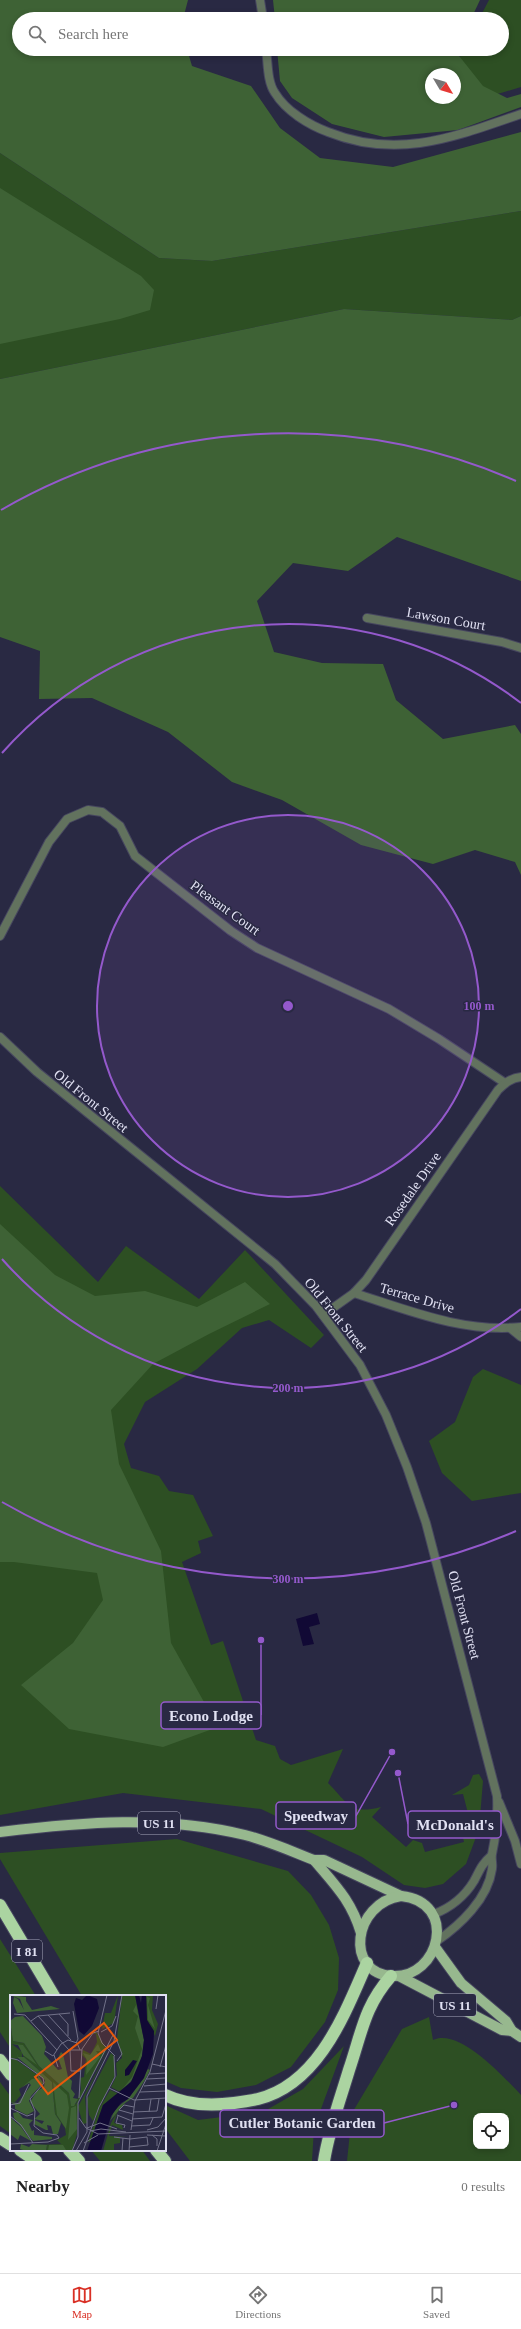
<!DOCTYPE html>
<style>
:root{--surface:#fff;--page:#f2f2f2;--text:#222;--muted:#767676;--line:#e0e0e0;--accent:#d93025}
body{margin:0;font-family:"Times New Roman",serif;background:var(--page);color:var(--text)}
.controls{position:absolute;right:12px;bottom:12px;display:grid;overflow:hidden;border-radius:8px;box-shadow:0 2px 6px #0003}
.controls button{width:36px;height:36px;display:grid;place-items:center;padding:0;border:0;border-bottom:1px solid var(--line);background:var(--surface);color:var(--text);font:20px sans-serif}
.compass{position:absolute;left:425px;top:68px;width:36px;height:36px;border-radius:50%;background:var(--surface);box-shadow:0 2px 6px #0003;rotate:128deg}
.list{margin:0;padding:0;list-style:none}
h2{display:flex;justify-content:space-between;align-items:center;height:52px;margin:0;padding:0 16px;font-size:17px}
h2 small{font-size:13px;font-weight:400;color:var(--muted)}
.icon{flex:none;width:22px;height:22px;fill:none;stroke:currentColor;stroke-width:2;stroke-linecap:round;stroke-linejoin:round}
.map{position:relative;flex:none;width:521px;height:2161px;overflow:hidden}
.search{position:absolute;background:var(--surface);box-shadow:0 2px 6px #0003;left:12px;right:12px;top:12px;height:44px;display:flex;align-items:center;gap:10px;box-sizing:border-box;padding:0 14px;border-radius:22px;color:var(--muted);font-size:15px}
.sheet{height:112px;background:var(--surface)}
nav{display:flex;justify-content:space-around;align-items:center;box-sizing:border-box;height:56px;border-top:1px solid var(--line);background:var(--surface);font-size:11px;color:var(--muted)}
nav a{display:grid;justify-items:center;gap:2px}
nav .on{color:var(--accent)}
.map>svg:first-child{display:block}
.green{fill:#2d4f23;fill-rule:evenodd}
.forest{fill:#3e6235;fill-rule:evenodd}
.water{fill:#110935}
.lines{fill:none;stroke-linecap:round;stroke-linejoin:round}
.street-casing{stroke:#46465f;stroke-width:10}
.primary-casing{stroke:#46465f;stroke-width:12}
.highway-casing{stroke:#46465f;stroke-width:14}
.street{stroke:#62725e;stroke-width:8}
.primary{stroke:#97b88e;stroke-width:10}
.highway{stroke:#abd4a1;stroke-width:12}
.ring{fill:none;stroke:#9459cc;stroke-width:2}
.labels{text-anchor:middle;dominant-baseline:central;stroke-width:3;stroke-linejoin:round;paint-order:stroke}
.shield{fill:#292943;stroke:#a9a9be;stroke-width:1}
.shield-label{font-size:13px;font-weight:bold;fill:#e0e0f2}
.street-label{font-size:14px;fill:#e0e0f2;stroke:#292943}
.inset-road{fill:none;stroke:#727289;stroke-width:1}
.view{fill:#e8590c;fill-opacity:0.15;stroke:#e8590c;stroke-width:2}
.inset-edge{fill:none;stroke:#e0e0f2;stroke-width:2}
.centre{fill:#9459cc;stroke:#292943;stroke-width:2}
.ring-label{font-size:12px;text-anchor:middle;font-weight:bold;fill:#9459cc;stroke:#292943;stroke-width:3;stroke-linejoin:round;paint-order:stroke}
.leader{fill:none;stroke:#9459cc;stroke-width:1.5}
.callout-dot{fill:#9459cc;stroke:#292943;stroke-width:1.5}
.callout{fill:#292943;stroke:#9459cc;stroke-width:1.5}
.callout-label{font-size:15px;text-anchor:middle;font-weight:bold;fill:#e0e0f2}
</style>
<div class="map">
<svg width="521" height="2161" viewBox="0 0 521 2161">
<rect width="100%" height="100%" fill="#292943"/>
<g class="green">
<path d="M489 0H521V87L481 99 458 61 464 49H502V19H479Z"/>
<path d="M0 153 159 258 212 261 521 211V316L512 320 344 309 0 379Z"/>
<path d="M0 1186 98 1282 126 1246 199 1299 245 1250 324 1335 311 1348 269 1320 242 1328 197 1369 145 1402 124 1444 131 1468 159 1476 169 1491 193 1495 213 1536 198 1541 201 1553 182 1562 211 1645 223 1641 256 1740 275 1746 280 1759 291 1765 343 1749 328 1783C349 1804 349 1815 381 1807L372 1817 406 1847 413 1840 422 1843 425 1852 464 1842 461 1830 469 1817 463 1794 452 1795 469 1785 473 1775 479 1774 483 1781 479 1829 466 1864 443 1884 425 1888 404 1885 362 1857 261 1809 123 1793 0 1815Z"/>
<path d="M483 1369 521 1385V1493L472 1501 442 1473 429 1441 455 1422 473 1377Z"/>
<path d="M177 1839 288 1871 311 1895 329 1925 339 1958 338 1990 325 2022 291 2067 256 2085 217 2092 181 2088 165 2081V1996H82L0 1859V1853Z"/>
<path d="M0 1939 36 1996H11V2049L0 2032Z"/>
<path d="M429 2017 433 2040C459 2027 505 2078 521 2095V2161H347L352 2113 402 2029ZM476 2116H506V2146H476Z"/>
<path d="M344 2046 314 2128 312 2161H190L165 2128V2105L198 2120 263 2112 303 2089Z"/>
<path d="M0 2082 11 2097V2134L0 2126Z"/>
<path d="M91 2150H142L150 2161H100Z"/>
</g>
<g class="forest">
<path d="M0 0H188L183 19H19V49H187L192 66 251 86 280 128 320 158 393 167 521 132V211L212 261 159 258 0 153Z"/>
<path d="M273 0H480L471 19H275Z"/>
<path d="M277 49H457L456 52 483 86 507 98 521 94V107L458 130 384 137 332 124 292 98 280 81ZM431 74H455V98H431Z"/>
<path d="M0 188 141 276 154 290 150 310 120 319 0 344Z"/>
<path d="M344 309 512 320 521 316V581L397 537 348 571 293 563 257 601 274 652 322 663 383 664 396 700 443 739 515 725 521 734V875L515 862 475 850 433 864 361 845 282 800 232 782 168 732 92 698 39 699 40 651 0 637V379Z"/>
<path d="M0 1224 55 1275 95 1296 145 1291 197 1307 245 1282 270 1304 209 1334 153 1364 111 1410 119 1464 161 1551 171 1643 218 1727 163 1747 69 1729 21 1685 73 1643 103 1600 97 1573 14 1562H0Z"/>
</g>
<path class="water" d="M317 1613 320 1624 309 1627 314 1644 303 1646 296 1619Z"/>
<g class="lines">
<g class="street-casing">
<g id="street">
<path d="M260 0 263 19"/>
<path d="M266 49C268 62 267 82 275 93 286 111 309 125 328 132 398 160 454 137 521 114"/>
<path d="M367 618 502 642 521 648"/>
<path d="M0 936 49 842 67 819 88 810 102 812 120 826 135 856 231 931 257 948 389 1009 439 1039 505 1083"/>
<path d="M0 1037 37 1072 275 1264 316 1306 360 1365 386 1415 407 1467 426 1523 497 1796C498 1815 496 1835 492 1854 491 1859 493 1864 492 1869 488 1899 460 1925 437 1941"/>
<path d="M354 1293C408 1310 463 1333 521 1327"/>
<path d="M323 1315 354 1293 366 1280 498 1090C505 1083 511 1078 521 1077"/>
<path d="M510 1328 521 1337"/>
<path d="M499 1802 515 1841 521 1864"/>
<path d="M434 1914C450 1908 465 1896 474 1881 480 1870 481 1865 491 1856"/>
</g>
</g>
<g class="primary-casing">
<g id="primary">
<path d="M0 1832C82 1822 164 1815 245 1835 268 1841 291 1851 314 1860H324L401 1896"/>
<path d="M314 1860C335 1885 351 1900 361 1933"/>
<path d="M401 1896C459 1902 440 1979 392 1976 344 1973 353 1903 401 1896Z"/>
<path d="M435 1947 461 1983 506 2021 512 2031 521 2037"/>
<path d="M399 1976 502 2030 512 2031"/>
</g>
</g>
<g class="highway-casing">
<g id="highway">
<path d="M0 1905 54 1996"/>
<path d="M0 2060 11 2075"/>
<path d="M165 2095C186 2105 211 2106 234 2103 242 2102 250 2101 258 2099 319 2084 345 2013 367 1963"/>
<path d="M0 2138 11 2145"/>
<path d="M20 2150 36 2161"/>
<path d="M69 2150 79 2161"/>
<path d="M156 2150 165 2161"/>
<path d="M324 2161C329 2129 340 2100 349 2070 362 2032 364 2007 391 1976"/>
</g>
</g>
<use href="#street" class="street"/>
<use href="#primary" class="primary"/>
<use href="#highway" class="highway"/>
</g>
<circle cx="288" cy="1006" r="191" fill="#9459cc" fill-opacity=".12"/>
<g class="ring">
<circle cx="288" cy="1006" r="191"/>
<path d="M521 1309A382 382 0 0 1 2 1259M2 753A382 382 0 0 1 521 703"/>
<path d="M516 1531A573 573 0 0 1 2 1502M1 510A573 573 0 0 1 516 481"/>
</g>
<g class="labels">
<g class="shield">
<rect x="138" y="1812" width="42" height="22" rx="3"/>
<rect x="12" y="1940" width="30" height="22" rx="3"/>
<rect x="434" y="1994" width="42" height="22" rx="3"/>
</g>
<g class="shield-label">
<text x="159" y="1823">US 11</text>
<text x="27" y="1951">I 81</text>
<text x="455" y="2005">US 11</text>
</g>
<g class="street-label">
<text transform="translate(446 619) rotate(10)">Lawson Court</text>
<text transform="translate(225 908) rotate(36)">Pleasant Court</text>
<text transform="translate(91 1101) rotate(39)">Old Front Street</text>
<text transform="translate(413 1189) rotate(-55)">Rosedale Drive</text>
<text transform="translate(417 1298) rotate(16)">Terrace Drive</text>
<text transform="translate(336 1315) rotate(51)">Old Front Street</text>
<text transform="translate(464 1615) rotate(75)">Old Front Street</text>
</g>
</g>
<g transform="translate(10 1995)">
<rect width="156" height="156" fill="#292943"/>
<path d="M108 0 104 28 92 34 95 18H101ZM112 0H125L132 35V61L125 82 110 97 101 92 107 80 106 68 112 63 107 43ZM136 0H143L142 15 148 29 145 41 137 25ZM0 26 3 46 14 48 29 71 59 98 61 110 66 109 71 94 70 83 74 82 76 64 72 60 73 55 81 59 87 47 86 39H83L86 37 97 54 68 107 67 139 62 156H36L37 150H25L51 149 47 145 56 140 55 133 45 119 42 87 13 61 14 51 2 49 12 57V62L5 64 29 81 9 94 11 100 5 107H0ZM98 55 75 102 77 128 73 129 68 112ZM101 58 104 61 105 80 83 126 79 120 77 104ZM100 95 109 99 93 110 81 146 78 147 89 114ZM108 115 104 128 112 130 113 135 102 130 99 141 119 142H110V148L104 149V156H93L101 128Z" fill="#2d4f23"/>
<path d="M0 0 16 2V6L22 15 41 11 50 14 7 18 3 8 4 2 8 4 14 15 10 4ZM124 0 134 45 132 61 125 82 110 97 122 82 132 54 125 33 128 21 123 16 126 10ZM137 2 140 3 138 10 145 34 138 25ZM13 21 32 41 36 52 34 59 48 75 52 74 48 63 51 57 53 59 58 82 62 86 61 94 65 99 63 103 68 104 64 111H61L59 98 29 71 14 48 3 46 0 26 5 22ZM2 49 13 50 27 70 13 60 8 50ZM88 49 91 56H86L90 62 76 80 77 65 73 58 80 60ZM6 56 8 62H14L42 87 45 119 51 128 48 139H43L41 131 37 130 38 135H36L24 129 25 125 32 129 34 126 24 124 30 119 20 107 27 96 34 92 35 85 8 63ZM138 74 140 75 135 85 123 103 115 108 100 126 105 114 118 104ZM28 80 33 88 21 101 19 106 24 116 17 120 5 114V110L0 107 8 108 21 90 19 88 11 93 22 84 28 83ZM43 87 57 100 59 113 56 134 47 120ZM66 111 67 134 58 145 61 113ZM8 117 13 123 23 125 19 129 22 136 24 135V140L42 142V144L23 146 4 123 3 118ZM0 122 11 132 21 146 10 140 8 145 0 139ZM11 149 19 152 22 149 37 150 36 156H16L10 154ZM39 150H53L56 155 38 156Z" fill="#3e6235"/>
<path d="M77 0 87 4 89 13 82 31 74 40 69 36 64 9 66 3 72 5ZM125 0H129L131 8 132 0H136L137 25 144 36 143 59 134 83 118 104 111 108 101 121 91 156H77L93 110 121 87 132 61 134 45ZM123 65 127 66 119 80 115 81V75Z" fill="#110935"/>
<path class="inset-road" d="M97 0 88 38 92 48 105 61M146 14 148 0M63 16 68 44 66 48M4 19 15 20 47 55M49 19 58 29V41M38 20 61 45M28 21 59 55H72M21 26 28 21 60 18M91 37 102 31 106 21M106 43 112 59 107 66M60 55 61 76H71M35 56 43 61 51 49 58 45 67 48 70 55M44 60 48 72M0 63 8 65 33 83 34 88 20 104 25 116 24 131 33 138 47 140 49 143 38 147 0 149M142 69 156 72M150 72 156 50M139 79 156 78M137 84 156 83M134 91 156 89M99 93 124 105 156 103M130 97 156 96M69 103 72 54 83 38 89 36M0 110 10 108 19 89M0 113 17 121 23 119M123 117 147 116 149 104M139 117 141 104M123 119 109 115 114 110 124 112M107 120 122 126M0 121 11 130 23 148M108 121 106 128 115 130 114 133M69 123 76 133 88 139 156 136M122 124 152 122 156 109M121 131 140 130 143 123M77 133 90 128 107 134M121 135 125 106 140 77 156 15M137 135 148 132 156 123M80 136 91 134 116 137M137 140 156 141M142 140 147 144V151M104 142 120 144M120 144 137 142 138 150M74 148 88 140M119 152 138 150M62 156 68 142V108L103 40M66 156 77 137V101L104 46 112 0M73 156 89 112 105 82 104 61M112 156 113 143M119 156 120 140M147 156 156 129"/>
<path class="view" d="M94 28 107 45 38 99 25 82Z"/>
<rect width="156" height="156" class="inset-edge"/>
</g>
<circle cx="288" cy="1006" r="6" class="centre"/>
<g class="ring-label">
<text x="479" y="1010">100 m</text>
<text x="288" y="1392">200 m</text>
<text x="288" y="1583">300 m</text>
</g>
<path class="leader" d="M261 1640L261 1715M392 1752L356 1816M398 1773L408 1824M454 2105L384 2123"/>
<g class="callout-dot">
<circle cx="261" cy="1640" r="4"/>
<circle cx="392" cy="1752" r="4"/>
<circle cx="398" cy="1773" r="4"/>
<circle cx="454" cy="2105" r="4"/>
</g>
<g class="callout">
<rect x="161" y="1702" width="100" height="27" rx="4"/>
<rect x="276" y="1802" width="80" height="27" rx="4"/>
<rect x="408" y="1811" width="93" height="27" rx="4"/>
<rect x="220" y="2110" width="164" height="27" rx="4"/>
</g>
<g class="callout-label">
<text x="211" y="1721">Econo Lodge</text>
<text x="316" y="1821">Speedway</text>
<text x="455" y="1830">McDonald's</text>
<text x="302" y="2128">Cutler Botanic Garden</text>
</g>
</svg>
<div class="controls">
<button><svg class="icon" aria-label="locate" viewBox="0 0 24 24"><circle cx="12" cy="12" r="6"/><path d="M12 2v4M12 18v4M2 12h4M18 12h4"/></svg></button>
</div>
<svg class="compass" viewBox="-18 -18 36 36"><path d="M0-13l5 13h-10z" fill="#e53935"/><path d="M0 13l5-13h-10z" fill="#767676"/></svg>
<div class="search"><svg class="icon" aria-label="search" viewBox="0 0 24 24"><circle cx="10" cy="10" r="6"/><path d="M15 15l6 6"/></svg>Search here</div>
</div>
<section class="sheet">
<h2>Nearby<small>0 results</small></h2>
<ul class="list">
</ul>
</section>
<nav>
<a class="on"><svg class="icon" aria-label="map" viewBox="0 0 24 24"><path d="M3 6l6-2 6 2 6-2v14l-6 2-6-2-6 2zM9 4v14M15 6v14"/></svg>Map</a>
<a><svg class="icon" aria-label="directions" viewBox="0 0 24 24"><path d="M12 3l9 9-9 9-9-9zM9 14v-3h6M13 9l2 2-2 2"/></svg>Directions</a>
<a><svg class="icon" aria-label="saved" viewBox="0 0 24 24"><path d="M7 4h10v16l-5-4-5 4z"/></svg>Saved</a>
</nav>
